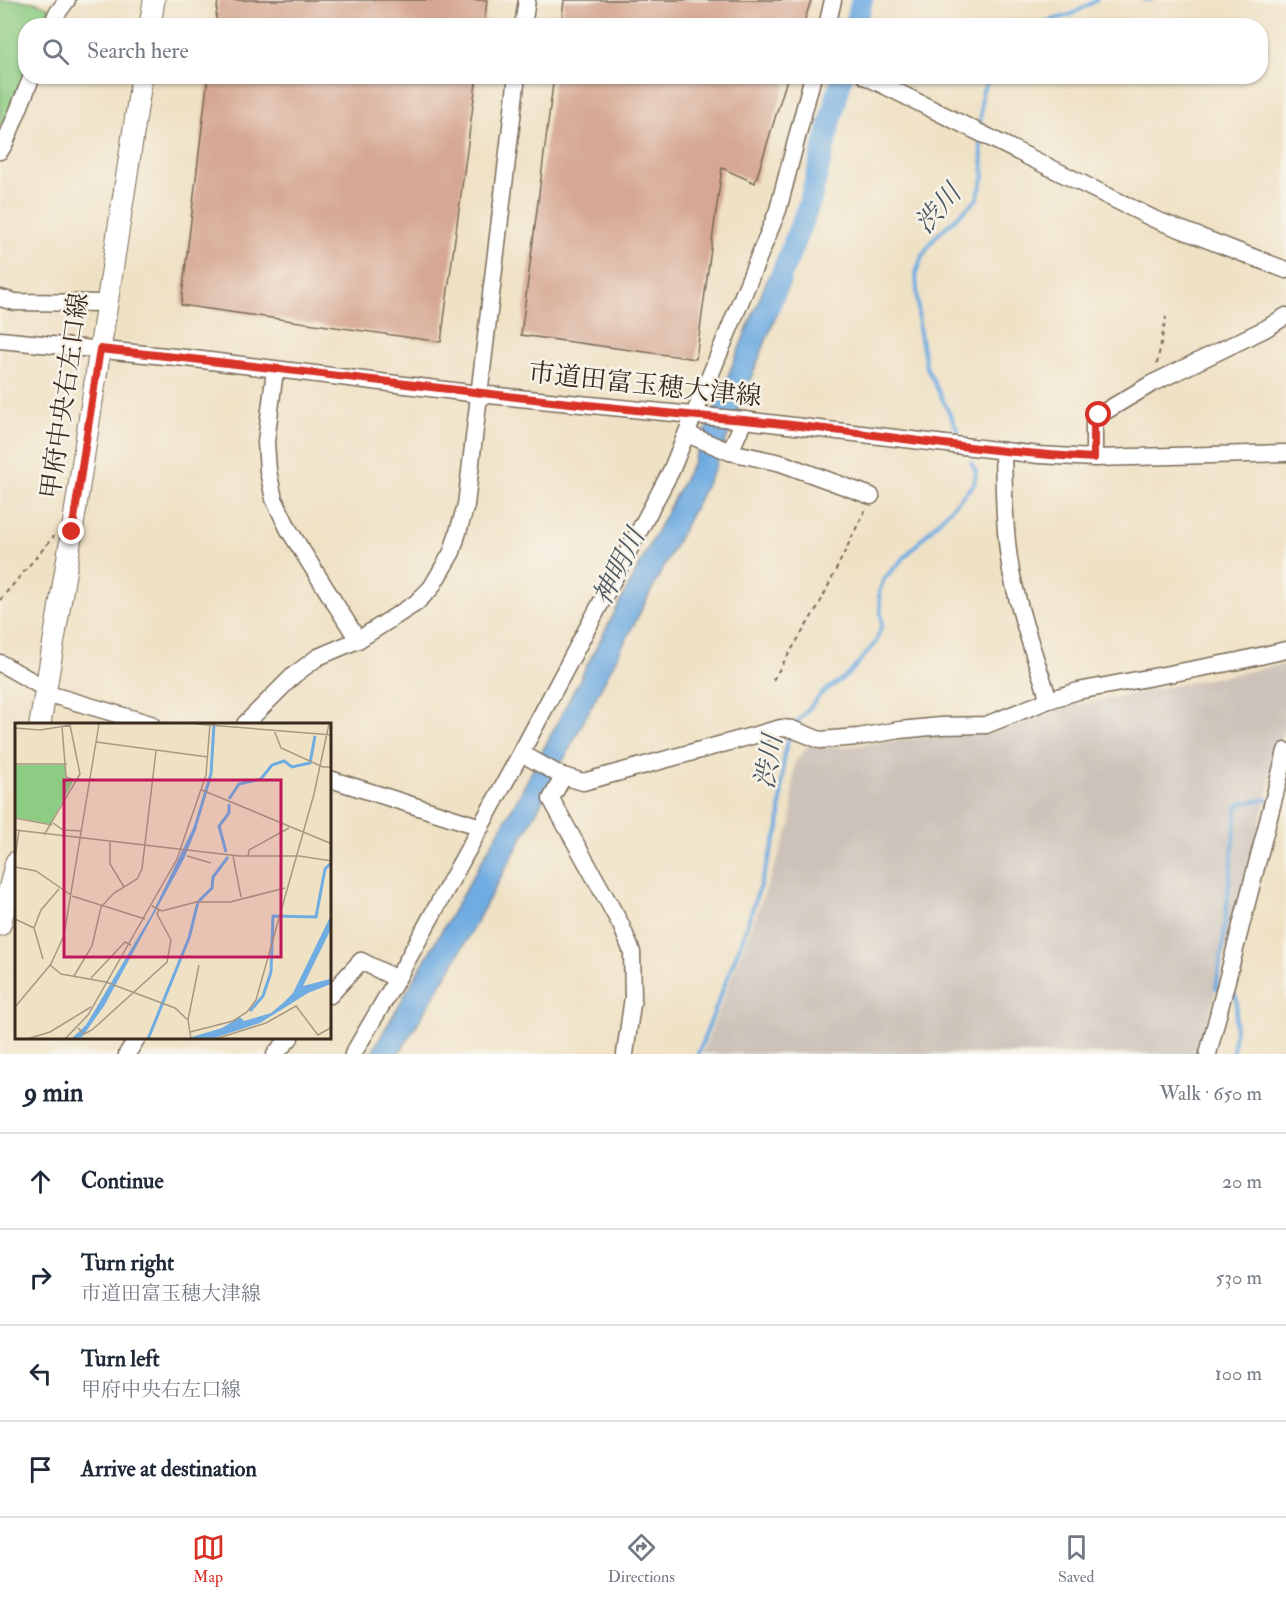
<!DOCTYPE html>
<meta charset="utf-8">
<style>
:root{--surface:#fff;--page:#f6f6f7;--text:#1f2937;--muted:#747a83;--line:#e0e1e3;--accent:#d93025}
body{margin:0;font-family:"IM FELL Double Pica","Noto Serif JP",serif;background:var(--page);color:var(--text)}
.stop{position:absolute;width:18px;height:18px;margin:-14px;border:4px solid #d93025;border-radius:50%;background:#fff}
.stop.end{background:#d93025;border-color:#fff;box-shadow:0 2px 6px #0008}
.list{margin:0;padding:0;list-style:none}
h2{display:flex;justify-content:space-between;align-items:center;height:78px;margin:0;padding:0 24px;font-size:26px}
h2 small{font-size:20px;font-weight:400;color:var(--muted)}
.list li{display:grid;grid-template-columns:39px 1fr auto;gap:18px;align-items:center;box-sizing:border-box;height:96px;padding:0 24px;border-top:2px solid var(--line)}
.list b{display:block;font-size:22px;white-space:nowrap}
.list p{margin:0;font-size:20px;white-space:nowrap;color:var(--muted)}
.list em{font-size:20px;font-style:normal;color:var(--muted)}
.icon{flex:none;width:33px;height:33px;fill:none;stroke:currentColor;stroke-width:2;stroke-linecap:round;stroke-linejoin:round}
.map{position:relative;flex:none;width:1286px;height:1054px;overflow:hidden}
.search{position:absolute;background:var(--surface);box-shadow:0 2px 4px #0004;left:18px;right:18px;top:18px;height:66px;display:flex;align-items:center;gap:15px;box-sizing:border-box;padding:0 21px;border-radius:24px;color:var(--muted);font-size:22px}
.sheet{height:462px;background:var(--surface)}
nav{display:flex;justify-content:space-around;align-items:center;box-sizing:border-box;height:84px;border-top:2px solid var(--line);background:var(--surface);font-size:16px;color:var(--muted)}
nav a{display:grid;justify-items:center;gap:3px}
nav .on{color:var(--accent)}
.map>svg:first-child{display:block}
.industrial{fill:#ccc2b9}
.green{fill:#8dcc83;stroke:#647b50;stroke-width:1.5}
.water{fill:#6face1;stroke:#556b80;stroke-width:1.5}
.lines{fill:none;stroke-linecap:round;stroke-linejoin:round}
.stream{stroke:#6face1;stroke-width:4}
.river{stroke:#6face1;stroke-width:22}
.building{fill:#d6a893}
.minor-casing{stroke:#7a6a58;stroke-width:19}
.major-casing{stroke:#7a6a58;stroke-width:23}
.path{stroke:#7a6a58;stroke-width:2;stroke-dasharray:4.5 4.5;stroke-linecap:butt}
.minor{stroke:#fff;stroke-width:16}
.major{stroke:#fff;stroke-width:21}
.route{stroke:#d93025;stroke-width:8}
.labels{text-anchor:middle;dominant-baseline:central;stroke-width:5;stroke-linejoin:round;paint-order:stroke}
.street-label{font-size:26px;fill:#3b2a1e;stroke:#f7f3e8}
.water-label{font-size:27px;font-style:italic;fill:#4d5862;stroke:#f7f3e8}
.inset-river{fill:none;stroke:#6face1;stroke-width:3}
.inset-road{fill:none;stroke:#a79882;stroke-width:1.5}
.view{fill:#c2185b;fill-opacity:0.15;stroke:#c2185b;stroke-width:3}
.inset-edge{fill:none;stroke:#3b2a1e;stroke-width:3}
</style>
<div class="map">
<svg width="1286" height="1054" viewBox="0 0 1286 1054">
<rect width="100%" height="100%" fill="#f7f3e8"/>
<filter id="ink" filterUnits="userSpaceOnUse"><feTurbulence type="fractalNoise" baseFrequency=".0167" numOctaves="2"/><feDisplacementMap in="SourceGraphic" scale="12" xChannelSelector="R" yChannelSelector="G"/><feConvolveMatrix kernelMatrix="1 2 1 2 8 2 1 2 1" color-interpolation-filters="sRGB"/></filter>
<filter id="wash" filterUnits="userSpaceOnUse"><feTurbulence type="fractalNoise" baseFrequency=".008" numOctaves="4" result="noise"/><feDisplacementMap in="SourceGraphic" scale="24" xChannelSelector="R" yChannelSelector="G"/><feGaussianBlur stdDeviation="1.35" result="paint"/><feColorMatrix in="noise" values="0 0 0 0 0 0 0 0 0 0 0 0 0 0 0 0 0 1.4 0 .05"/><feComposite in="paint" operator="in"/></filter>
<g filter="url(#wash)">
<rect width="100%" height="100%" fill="#efe1c4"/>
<path class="industrial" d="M1286 664V723L1199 1054H702L791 824 794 763 809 745 844 747 917 738 991 733 1069 706Z"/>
<path class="green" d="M0 0C17 0 35 0 49 8L50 16 47 25 26 26 25 76 0 136Z"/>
<path class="water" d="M769 275 790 281 714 470 538 809 455 961 399 1054H371L519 796 693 462Z"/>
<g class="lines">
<g class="stream">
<path d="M1145 0H1151"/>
<path d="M1033 26 1072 14 1097 0"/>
<path d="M980 128 982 93 990 76"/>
<path d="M958 431 926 366 919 328 916 273 922 256 935 237 977 199 984 176 980 139"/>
<path d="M795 725 821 694 849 674 876 642 882 624 879 592 884 579 974 484 976 472 971 462"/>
<path d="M1219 989 1216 988 1222 951 1237 808 1242 803 1268 799"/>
<path d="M1229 993 1234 994 1237 1000 1233 1054"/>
<path d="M698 1054 742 940 779 828 784 754 790 735"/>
</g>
<g class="river">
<path d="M855 26 862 0"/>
<path d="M769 306 810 202 842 76"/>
</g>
</g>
<g id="blocks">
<g class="building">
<path d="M218 0H487L484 26H215Z"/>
<path d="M564 0H811L803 26H561Z"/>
<path d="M208 76H477L441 342 181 305Z"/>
<path d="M554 76H788L755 183 722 168 696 359 521 335Z"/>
</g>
</g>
</g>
<g filter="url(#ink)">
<use href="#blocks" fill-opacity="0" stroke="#7a6a58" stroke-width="1.5"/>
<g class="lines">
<g class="minor-casing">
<g id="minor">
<path d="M52 26 56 15 67 0"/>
<path d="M523 26 527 0"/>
<path d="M827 26 833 0"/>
<path d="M865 76 1154 219 1286 270"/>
<path d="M0 151 5 143 32 76"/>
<path d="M0 298 15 302 107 303"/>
<path d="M0 340 186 358 478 394 744 420 1039 455 1094 458 1286 453"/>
<path d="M275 370 266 442 268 471 274 499 289 530 358 640"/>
<path d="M687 434 730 452 781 463 871 496"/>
<path d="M1003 451C1004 491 1004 532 1011 571 1020 615 1035 657 1049 700"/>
<path d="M730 452 744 420"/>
<path d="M1094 458V422L1099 415 1151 384 1265 329 1286 316"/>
<path d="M0 663 46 689"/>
<path d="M45 693 151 724"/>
<path d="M245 724 294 675 318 657 358 640 416 603 431 588 452 552 466 505 517 76"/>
<path d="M521 753 560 775 583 782 781 728 792 729 820 740 858 737 900 730 941 726 986 725 1049 700 1078 691 1238 661 1286 650"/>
<path d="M563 777 551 799 621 925 632 952 633 997 625 1054"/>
<path d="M330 779 481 827"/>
<path d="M330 995 361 961 397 979"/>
<path d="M127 1054 137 1038"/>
<path d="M275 1054 290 1038"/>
<path d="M353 1054 397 979 521 753 671 471 778 210 813 76"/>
<path d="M1208 1054 1286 751"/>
</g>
</g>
<g class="major-casing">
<g id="major">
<path d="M150 26 154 0"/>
<path d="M40 724 72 532 142 76"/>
<path d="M0 925 16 862"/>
</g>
</g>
<g class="path">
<path d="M1157 364 1166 317"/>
<path d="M0 600 54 536"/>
<path d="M773 680 820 603 865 510"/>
</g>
<use href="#minor" class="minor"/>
<use href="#major" class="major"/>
</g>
</g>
<g class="lines" filter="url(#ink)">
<path class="route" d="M72 532 100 349C315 371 529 402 744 420 861 431 977 452 1094 458V422L1099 415"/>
</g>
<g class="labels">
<g class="street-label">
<text transform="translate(645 385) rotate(6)">市道田富玉穂大津線</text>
<text transform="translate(65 396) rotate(-82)">甲府中央右左口線</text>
</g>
<g class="water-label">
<text transform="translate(938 209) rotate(-49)">渋川</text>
<text transform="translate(619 567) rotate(-63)">神明川</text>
<text transform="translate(769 762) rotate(-80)">渋川</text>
</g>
</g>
<g transform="translate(15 723)">
<rect width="316" height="316" fill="#efe1c4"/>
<path d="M0 42H50V55L58 59 35 101 0 94Z" fill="#8dcc83"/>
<path d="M179 103 182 104 169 136 89 283 67 314 56 316 71 302 137 191ZM316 192V206L288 263 315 256 316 261 293 270 245 300 196 316H170L207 305 225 294 229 298 256 290 268 280 278 270Z" fill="#6face1"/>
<path class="inset-river" d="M214 76 224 61 246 56 257 42 269 38 277 44 295 40 300 13M179 108 196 51 199 1M211 129 204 103 214 90V81M235 288 248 273 256 249 258 193 301 194 310 146 315 141M133 316 174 215 183 179 197 165 198 154 213 134"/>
<path class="inset-road" d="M181 1 317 12M47 3 51 54 60 57M0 5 25 7 56 2M259 7 266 25 308 44H317M81 19 193 34M0 41H52M187 67 317 121M0 95 37 102M38 100 48 107 67 108M0 107 224 133H284L317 138M29 112 65 51 55 2M95 119V141L109 164M172 133 196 140M218 133 226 174M233 134 234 127 274 105M0 135 4 108M0 144 21 148 56 172M57 173 130 196M137 183 147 188 181 179H215L270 165M0 196 19 205M28 236 19 205 26 187 44 166M35 242 46 251 91 259 160 285 173 297 176 316M59 253 77 223 86 184 99 170 122 156 127 146 141 28M76 255 110 219 116 222M0 284 36 241 49 212 84 1M173 297 184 242M63 305 69 311 77 307 152 239 156 217 142 191 144 187M175 309 218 298 232 289 241 277 299 71 314 1M12 316 35 309 76 284M50 316 73 292 162 136 191 52 195 1M200 316 251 300 281 283 303 312 317 304"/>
<path class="view" d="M49 57H266V234H49Z"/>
<rect width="316" height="316" class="inset-edge"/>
</g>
</svg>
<div class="stop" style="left:1099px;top:415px"></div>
<div class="stop end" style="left:72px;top:532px"></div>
<div class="search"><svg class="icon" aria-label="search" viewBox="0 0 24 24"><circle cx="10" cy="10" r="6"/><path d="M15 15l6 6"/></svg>Search here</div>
</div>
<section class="sheet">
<h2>9 min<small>Walk · 650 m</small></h2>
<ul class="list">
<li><svg class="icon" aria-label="ahead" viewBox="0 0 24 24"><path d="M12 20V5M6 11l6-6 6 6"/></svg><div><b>Continue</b></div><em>20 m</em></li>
<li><svg class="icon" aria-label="right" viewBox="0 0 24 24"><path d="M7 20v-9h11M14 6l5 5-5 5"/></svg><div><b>Turn right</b><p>市道田富玉穂大津線</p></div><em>530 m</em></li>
<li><svg class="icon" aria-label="left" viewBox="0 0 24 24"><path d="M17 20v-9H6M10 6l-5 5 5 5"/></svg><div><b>Turn left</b><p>甲府中央右左口線</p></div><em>100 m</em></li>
<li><svg class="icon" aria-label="arrive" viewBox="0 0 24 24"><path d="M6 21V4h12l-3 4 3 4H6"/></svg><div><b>Arrive at destination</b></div></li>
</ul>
</section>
<nav>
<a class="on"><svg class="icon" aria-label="map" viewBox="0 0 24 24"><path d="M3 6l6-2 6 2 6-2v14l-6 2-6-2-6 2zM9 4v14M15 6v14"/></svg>Map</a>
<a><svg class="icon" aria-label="directions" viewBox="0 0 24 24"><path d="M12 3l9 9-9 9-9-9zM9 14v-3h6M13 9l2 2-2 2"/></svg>Directions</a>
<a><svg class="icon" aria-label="saved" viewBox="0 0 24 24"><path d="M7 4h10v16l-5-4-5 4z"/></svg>Saved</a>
</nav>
